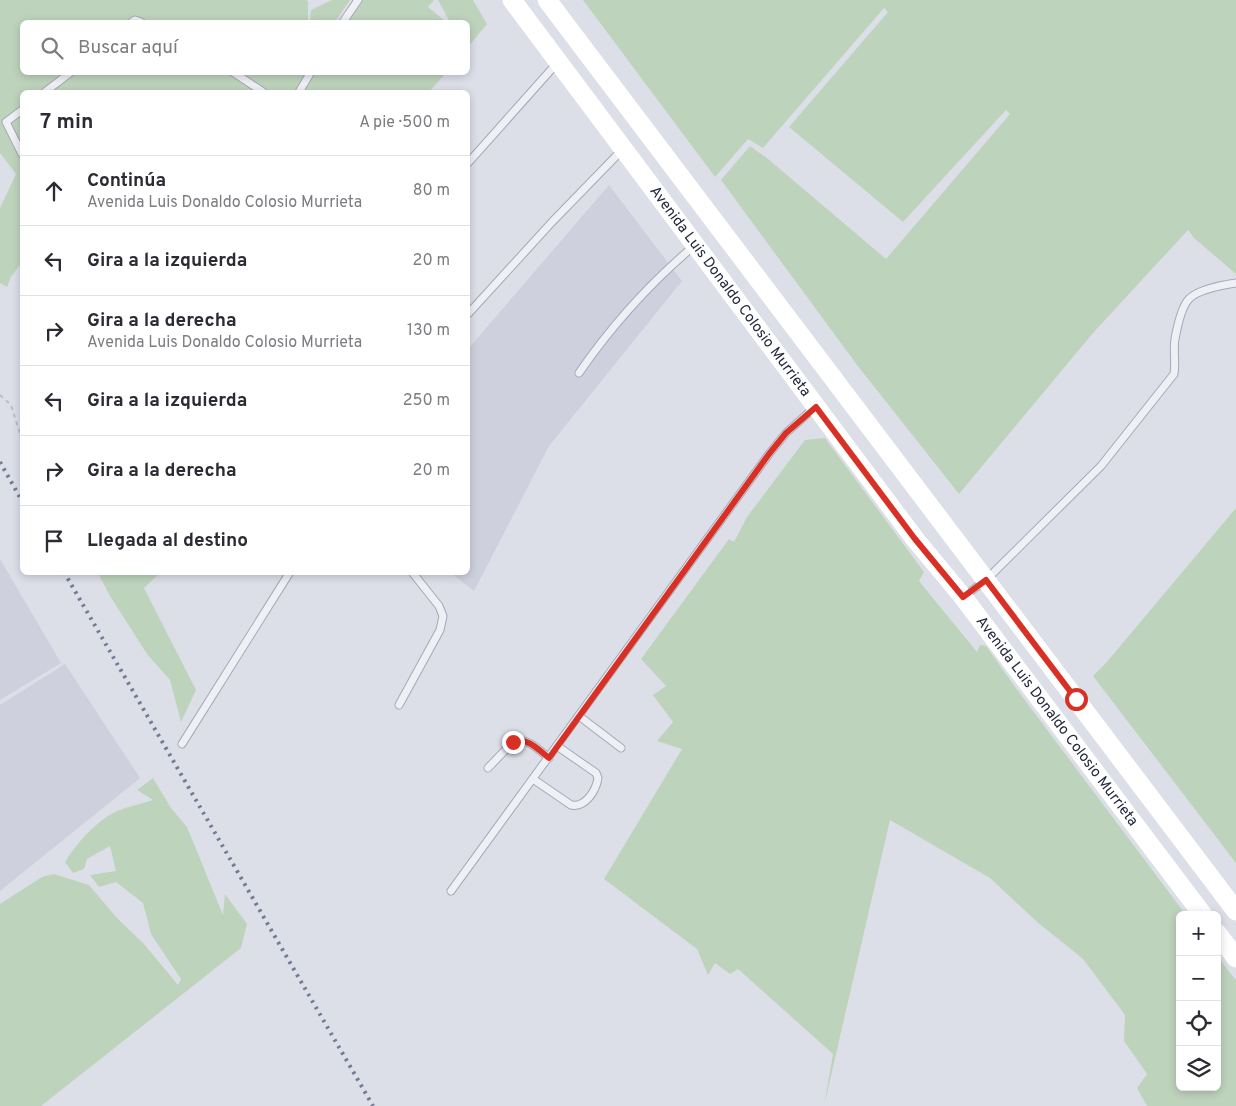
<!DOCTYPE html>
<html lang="es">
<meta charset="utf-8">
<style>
:root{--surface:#fff;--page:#f7f7f7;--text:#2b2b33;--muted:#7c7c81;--line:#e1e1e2}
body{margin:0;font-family:Overpass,sans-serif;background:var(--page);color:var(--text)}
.controls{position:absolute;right:15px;bottom:15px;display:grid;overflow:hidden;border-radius:8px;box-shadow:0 2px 8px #0003}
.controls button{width:45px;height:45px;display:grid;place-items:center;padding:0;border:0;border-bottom:1px solid var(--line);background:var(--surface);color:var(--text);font:25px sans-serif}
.stop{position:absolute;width:15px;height:15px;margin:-11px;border:4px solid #d93025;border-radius:50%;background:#fff}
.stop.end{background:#d93025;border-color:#fff;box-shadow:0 1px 5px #0008}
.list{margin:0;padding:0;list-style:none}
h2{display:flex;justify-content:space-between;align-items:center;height:65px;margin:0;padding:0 20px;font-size:21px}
h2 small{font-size:16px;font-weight:400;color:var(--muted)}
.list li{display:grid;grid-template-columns:32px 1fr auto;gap:15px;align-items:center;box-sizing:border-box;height:70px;padding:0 20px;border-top:1px solid var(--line)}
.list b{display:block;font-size:19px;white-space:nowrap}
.list p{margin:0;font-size:16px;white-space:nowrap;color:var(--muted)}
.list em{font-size:16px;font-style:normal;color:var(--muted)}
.icon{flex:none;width:28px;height:28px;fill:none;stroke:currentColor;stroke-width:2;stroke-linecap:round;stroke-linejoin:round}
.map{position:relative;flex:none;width:1236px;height:1106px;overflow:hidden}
.search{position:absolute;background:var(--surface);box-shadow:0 2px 8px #0003;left:20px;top:20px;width:450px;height:55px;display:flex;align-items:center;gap:12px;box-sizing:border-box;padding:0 18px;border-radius:8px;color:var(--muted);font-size:19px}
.panel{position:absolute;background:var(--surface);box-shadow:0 2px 8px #0003;left:20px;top:90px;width:450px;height:485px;border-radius:8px}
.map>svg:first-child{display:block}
.built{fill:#ced1dd}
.green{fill:#bed3bc}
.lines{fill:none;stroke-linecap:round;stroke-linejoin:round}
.lane-casing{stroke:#a5a8b6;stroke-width:9}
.path{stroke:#babcc7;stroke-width:2;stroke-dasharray:4 4;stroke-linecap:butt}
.lane{stroke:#eff0f6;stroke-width:7}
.secondary{stroke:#fff;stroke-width:19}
.rail{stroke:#747a93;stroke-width:4;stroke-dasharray:2.5 5;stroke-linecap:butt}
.route{stroke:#d93025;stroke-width:6}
.labels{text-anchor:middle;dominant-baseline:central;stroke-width:4;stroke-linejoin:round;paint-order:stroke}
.street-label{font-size:15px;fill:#242940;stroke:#ebeef6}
</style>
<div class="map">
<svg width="1236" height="1106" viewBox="0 0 1236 1106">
<rect width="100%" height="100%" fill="#dcdfe8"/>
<g class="built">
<path d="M609 185 682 281 549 446 474 591 451 573 468 572V349Z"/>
<path d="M0 559 61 663 0 700Z"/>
<path d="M65 664 140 778 0 891V705Z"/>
</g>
<g class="green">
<path d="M0 0H306L308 1V22H22V72L446 73 429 92H22V262L11 277 7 287 0 283V208L16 174 0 153Z"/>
<path d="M332 0H350L335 22H310L311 10Z"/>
<path d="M354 0H434L428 7 446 22H342Z"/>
<path d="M438 0H473L487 24 468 47V22H450Z"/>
<path d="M583 0H1236V274L1194 238 1188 230 1093 333 959 494 857 365 721 180 750 146 767 158 886 259 1010 114 1006 110 903 222 789 127 888 12 884 8 763 148 748 139 715 177Z"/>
<path d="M825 438 924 572 919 581 977 652 980 645 986 646 1015 687 1186 915H1180V1087H1217V956L1236 980V1106H1147L1137 1088 1147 1074 1124 1041 1125 1015 1083 959 1036 921 990 878 890 820 824 1106 833 1054 738 969 730 974 715 963 708 975 697 949 604 879 682 749 657 741 673 722 653 695 666 686 641 659 729 539 734 542 747 517 805 440Z"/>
<path d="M1236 508V863L1093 676 1106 663Z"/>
<path d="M98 573H160L144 588 196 690 181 722 170 680 147 654 110 596Z"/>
<path d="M153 778 171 808 187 827 223 915 225 894 247 924 241 948 41 1106H0V904L42 877 54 874 89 885 117 918 144 944 178 985 181 979 151 934 143 903 116 882 99 887 90 875 116 871 110 846 87 859 84 869 73 873 65 862C77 843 94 823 115 812 126 807 141 804 153 800L137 790Z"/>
</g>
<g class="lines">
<g class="lane-casing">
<g id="lane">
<path d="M132 22 135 20 141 22"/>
<path d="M343 22 358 0"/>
<path d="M233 72 263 92"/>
<path d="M45 92 71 72"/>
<path d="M299 92 311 72"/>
<path d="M22 110 6 122 22 154"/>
<path d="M468 163 558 62"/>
<path d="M468 314 552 222 622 150"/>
<path d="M579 373C612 325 650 283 695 245"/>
<path d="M963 597 986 580 1101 466 1174 374C1176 362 1173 350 1175 339 1177 328 1181 307 1189 299 1198 289 1223 285 1236 283"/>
<path d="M399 705 440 630 443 616 439 606 412 572"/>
<path d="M579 716 621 748"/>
<path d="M182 744 290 572"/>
<path d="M488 768 513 742C526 736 539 750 549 758"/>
<path d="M533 779 571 805C585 808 596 791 598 778L596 773 557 746"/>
<path d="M451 891 769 454 786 433 815 407"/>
</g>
</g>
<path class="path" d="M0 395 11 405 22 440"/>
<use href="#lane" class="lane"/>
<g class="secondary">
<path id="s1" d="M512 0 915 539 963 597 1203 915"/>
<path d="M547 0 1236 911"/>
<path d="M1217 933 1236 958"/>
</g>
<g class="rail">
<path d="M0 462 22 501"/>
<path d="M64 572 373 1106"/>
</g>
</g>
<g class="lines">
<path class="route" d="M513 742C526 736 539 750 549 758L769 454 786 433 816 407 915 539 963 597 986 580 1076 699"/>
</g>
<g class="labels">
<g class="street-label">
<text stroke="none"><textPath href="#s1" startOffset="364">Avenida Luis Donaldo Colosio Murrieta</textPath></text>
<text stroke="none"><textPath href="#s1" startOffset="904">Avenida Luis Donaldo Colosio Murrieta</textPath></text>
</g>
</g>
</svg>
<div class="controls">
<button>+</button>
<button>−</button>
<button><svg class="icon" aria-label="locate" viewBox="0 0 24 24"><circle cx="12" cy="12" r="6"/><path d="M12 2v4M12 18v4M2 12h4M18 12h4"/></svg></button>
<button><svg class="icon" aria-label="layers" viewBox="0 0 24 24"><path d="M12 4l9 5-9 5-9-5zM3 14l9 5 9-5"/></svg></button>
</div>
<div class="stop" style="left:1076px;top:699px"></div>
<div class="stop end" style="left:513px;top:742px"></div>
<div class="search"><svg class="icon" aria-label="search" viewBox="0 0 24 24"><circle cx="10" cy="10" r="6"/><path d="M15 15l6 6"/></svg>Buscar aquí</div>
<section class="panel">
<h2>7 min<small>A pie · 500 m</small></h2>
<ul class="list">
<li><svg class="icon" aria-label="ahead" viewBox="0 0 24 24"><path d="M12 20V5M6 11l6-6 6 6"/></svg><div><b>Continúa</b><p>Avenida Luis Donaldo Colosio Murrieta</p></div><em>80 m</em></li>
<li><svg class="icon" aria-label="left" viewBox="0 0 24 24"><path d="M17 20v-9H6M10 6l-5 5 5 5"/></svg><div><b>Gira a la izquierda</b></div><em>20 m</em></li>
<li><svg class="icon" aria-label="right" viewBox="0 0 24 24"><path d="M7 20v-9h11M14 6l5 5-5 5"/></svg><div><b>Gira a la derecha</b><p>Avenida Luis Donaldo Colosio Murrieta</p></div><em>130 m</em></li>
<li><svg class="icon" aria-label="left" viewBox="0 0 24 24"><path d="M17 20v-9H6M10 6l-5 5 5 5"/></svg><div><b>Gira a la izquierda</b></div><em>250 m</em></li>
<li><svg class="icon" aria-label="right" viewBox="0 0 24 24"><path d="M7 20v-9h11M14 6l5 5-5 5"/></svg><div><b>Gira a la derecha</b></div><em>20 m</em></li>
<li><svg class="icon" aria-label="arrive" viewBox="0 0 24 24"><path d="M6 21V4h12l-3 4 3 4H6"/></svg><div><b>Llegada al destino</b></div></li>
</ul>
</section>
</div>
